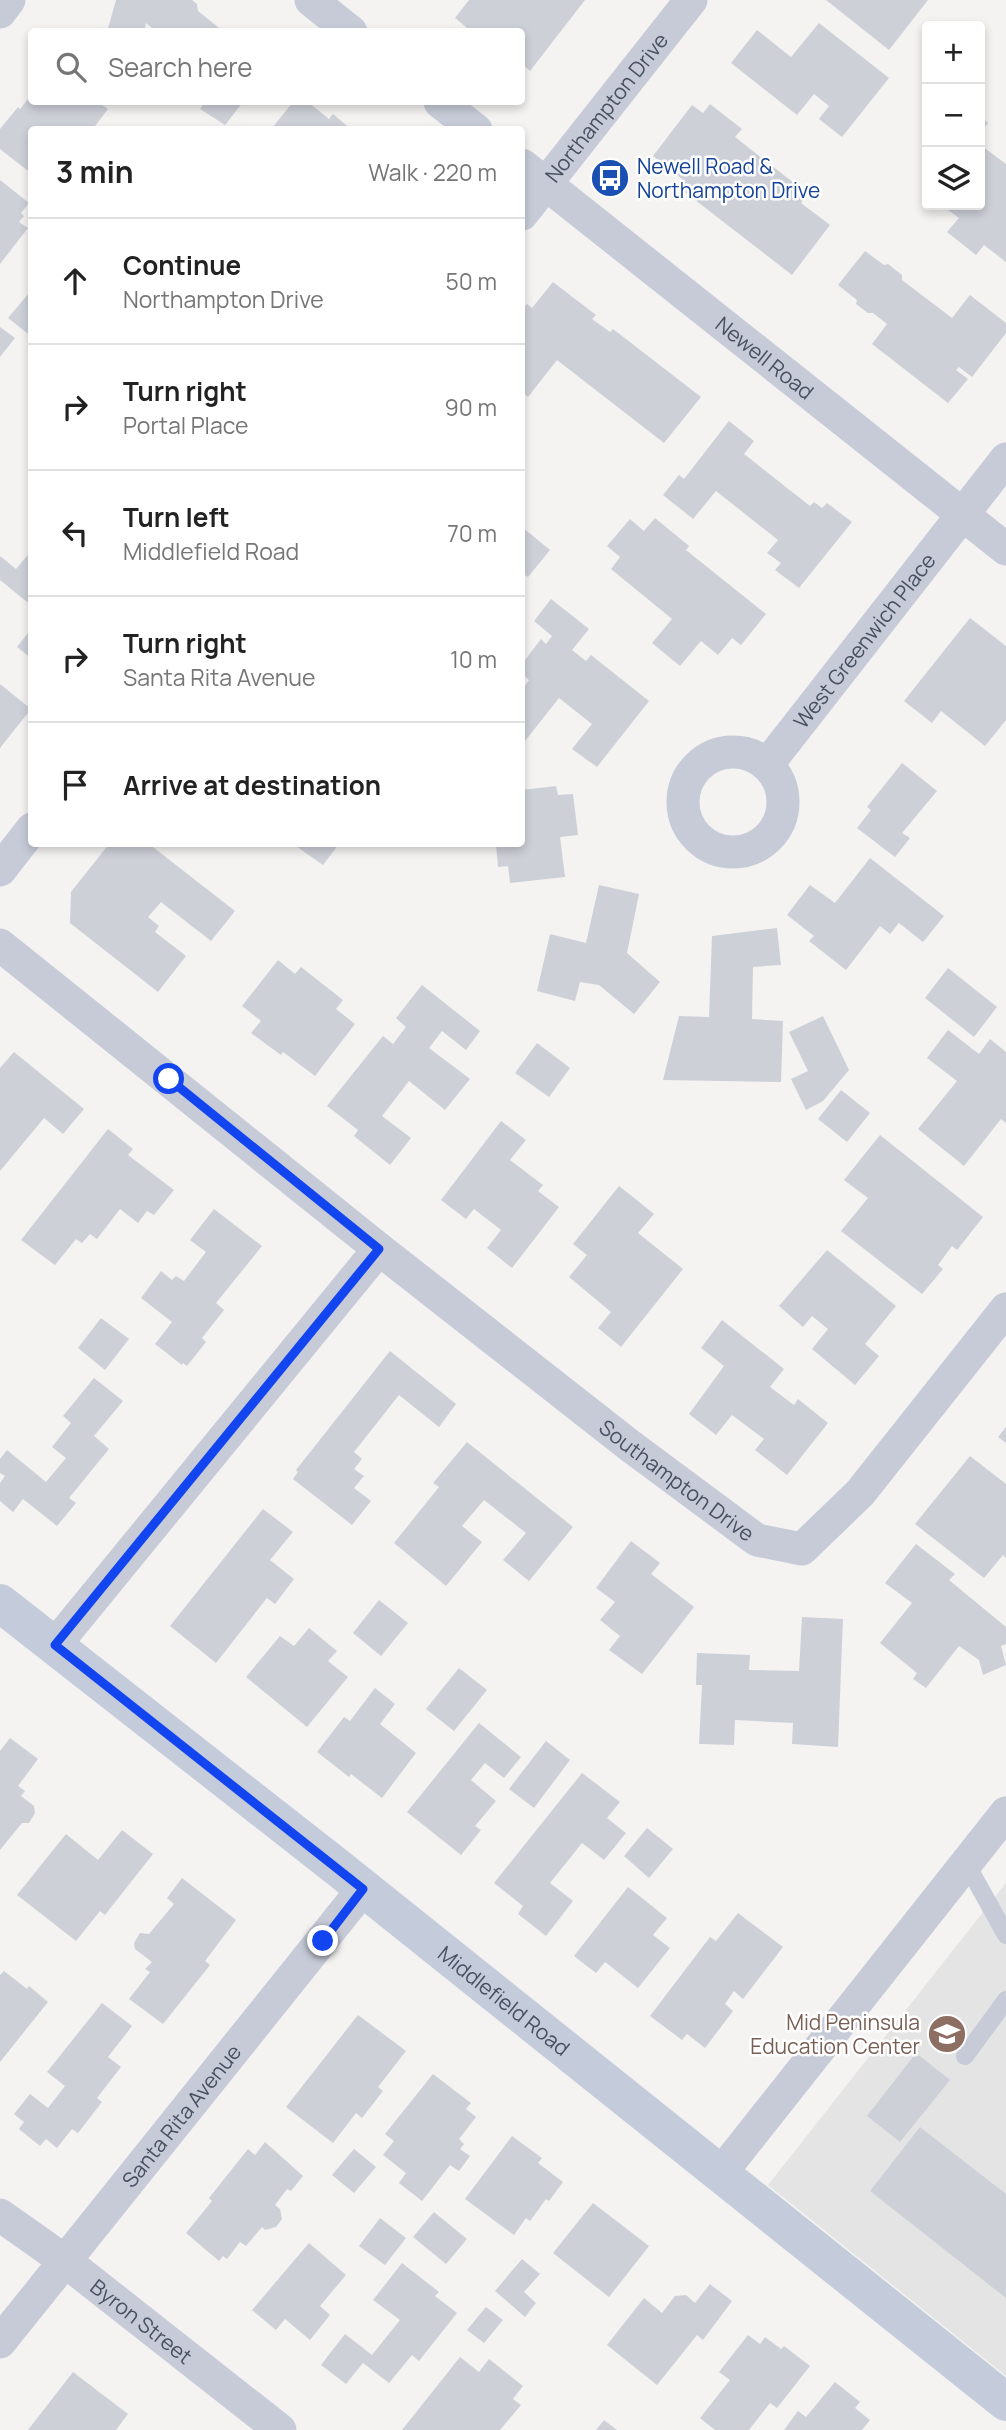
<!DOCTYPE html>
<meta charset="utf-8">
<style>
:root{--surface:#fff;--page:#f2f2f2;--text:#222;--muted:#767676;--line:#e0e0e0}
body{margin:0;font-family:Manrope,sans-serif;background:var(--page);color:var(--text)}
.controls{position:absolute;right:21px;top:21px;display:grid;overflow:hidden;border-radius:7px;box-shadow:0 4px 10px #0003}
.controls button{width:63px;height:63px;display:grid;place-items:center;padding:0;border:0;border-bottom:2px solid var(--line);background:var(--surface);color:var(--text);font:35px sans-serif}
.stop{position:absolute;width:21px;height:21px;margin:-16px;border:5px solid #1245ef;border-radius:50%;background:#fff}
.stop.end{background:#1245ef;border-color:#fff;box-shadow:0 2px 7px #0008}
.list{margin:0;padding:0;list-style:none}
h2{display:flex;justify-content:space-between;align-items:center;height:91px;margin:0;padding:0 28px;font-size:30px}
h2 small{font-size:23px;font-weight:400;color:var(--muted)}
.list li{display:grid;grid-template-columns:46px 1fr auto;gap:21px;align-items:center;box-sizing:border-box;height:126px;padding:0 28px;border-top:2px solid var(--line)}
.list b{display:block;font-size:26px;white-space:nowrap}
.list p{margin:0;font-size:23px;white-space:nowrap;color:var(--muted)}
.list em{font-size:23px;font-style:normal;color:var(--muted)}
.icon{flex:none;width:38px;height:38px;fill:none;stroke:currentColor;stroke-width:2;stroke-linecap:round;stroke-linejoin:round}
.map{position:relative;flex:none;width:1006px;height:2430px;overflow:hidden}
.search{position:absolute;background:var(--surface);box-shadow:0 4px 10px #0003;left:28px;top:28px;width:497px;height:77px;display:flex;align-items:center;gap:18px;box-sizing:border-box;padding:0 24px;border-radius:7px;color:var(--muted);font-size:26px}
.panel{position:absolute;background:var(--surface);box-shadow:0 4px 10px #0003;left:28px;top:126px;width:497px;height:721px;border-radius:7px}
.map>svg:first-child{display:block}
.education{fill:#e5e4e4}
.building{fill:#ced0d8}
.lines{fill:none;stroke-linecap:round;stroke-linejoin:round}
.lane{stroke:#c6cbd7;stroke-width:18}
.street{stroke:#c6cbd7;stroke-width:33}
.secondary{stroke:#c4cbdb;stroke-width:38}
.route{stroke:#1245ef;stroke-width:9}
.labels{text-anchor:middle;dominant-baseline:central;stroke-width:5;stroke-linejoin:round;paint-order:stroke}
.street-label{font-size:21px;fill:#495061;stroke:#fff}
.transit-label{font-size:21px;fill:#164399;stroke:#fff;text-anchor:start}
.education-label{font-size:21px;fill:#785e54;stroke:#fff;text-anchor:end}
</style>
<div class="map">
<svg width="1006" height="2430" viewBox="0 0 1006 2430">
<rect width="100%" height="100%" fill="#f4f3f2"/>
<path class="education" d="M1006 1883V2376L768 2185Z"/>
<g class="building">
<path d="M116 0H192L197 4 198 11 224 32H157L146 23 144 32H107Z"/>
<path d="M469 0H585L530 71 522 64V32H472L455 18Z"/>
<path d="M826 0H928L889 50Z"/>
<path d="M819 23 889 78 842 137 819 119 829 106 814 94 797 115 731 63 757 30 791 57Z"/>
<path d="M32 94V102H98L108 109 92 130H32V174L0 149V129L18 107 20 109Z"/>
<path d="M205 102H243L225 125 200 109Z"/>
<path d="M293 102H308L329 119 333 114 352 130H275L272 128Z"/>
<path d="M710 104 742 129 735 137 808 194 801 203 830 225 792 275 677 186 682 179 653 156 692 105 703 113Z"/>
<path d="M980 116 988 123 980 133Z"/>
<path d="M982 146 1006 164V262L984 245 976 255 947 232 959 218 941 205H980V149Z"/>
<path d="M0 180 29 203 21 213 24 216 19 222 28 228 0 264Z"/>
<path d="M865 251 884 265 888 264 902 275V280L952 318 970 295 1006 323V333L972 377 959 367 956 370 968 379 948 403 872 344 887 324 873 313H868L856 304 857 300 838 285Z"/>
<path d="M553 282 596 315 592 319 610 332 613 329 701 397 664 443 557 360 528 397 522 392V311L527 304 532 308Z"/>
<path d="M30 292 32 293V337L8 318Z"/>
<path d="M0 327 15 338 0 357Z"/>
<path d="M729 421 754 441 744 454 810 506 814 502 822 508 827 503 852 522 799 588 775 570 781 563 767 553 778 540 716 491 693 519 663 495 679 475 684 479Z"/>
<path d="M655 518 689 546 686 550 766 614 741 645 732 638 718 655 701 641 680 666 652 643 672 619 611 569 620 557 607 546 630 519 644 531Z"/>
<path d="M522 527 550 550 528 577 522 573Z"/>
<path d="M32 550V606L0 580V556L16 569Z"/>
<path d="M551 599 589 629 572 650 586 661 591 655 649 701 597 767 572 749 592 724 559 698 525 741 522 738V690L529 680 522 674V664L541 639 546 644 552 636 534 621Z"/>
<path d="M970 618 1006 646V720L985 746 941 711 932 723 904 701Z"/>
<path d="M32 628V659L17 647Z"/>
<path d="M0 684 31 709 0 748Z"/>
<path d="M902 763 937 791 902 833 910 838 895 857 857 828 871 810 867 807Z"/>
<path d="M556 786 558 795 573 794 578 835 560 837 565 877 510 883 508 866 498 867 496 844H522V790Z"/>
<path d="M109 844H149L235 911 211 941 161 902 148 917 159 926 155 932 186 956 158 992 70 923 71 892Z"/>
<path d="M293 844H339L323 865Z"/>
<path d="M870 858 944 916 923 942 899 923 890 934 880 926 846 970 809 941 814 936 787 915 810 885 835 903Z"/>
<path d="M599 885 639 894 627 953 660 982 634 1014 599 985 580 982 575 1001 537 991 550 934 586 943Z"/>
<path d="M777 928 781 965 753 967 752 1019 783 1021 781 1082 663 1080 679 1016 709 1017 712 936Z"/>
<path d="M278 960 295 974 301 967 343 1000 336 1009 355 1024 315 1076 283 1052 281 1055 251 1033 261 1021 242 1006Z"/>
<path d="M948 968 997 1007 974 1037 925 998Z"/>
<path d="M422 985 480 1031 466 1050 442 1031 429 1048 470 1079 445 1110 409 1081 382 1116 411 1138 390 1165 354 1136 358 1130 327 1106 383 1036 393 1044 406 1027 396 1018Z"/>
<path d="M823 1016 849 1070 823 1101 806 1110 791 1079 808 1071 789 1032Z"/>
<path d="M948 1030 979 1054 990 1039 1006 1052V1123L1001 1119 964 1166 918 1129 957 1081 927 1058Z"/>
<path d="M537 1043 570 1068 549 1097 515 1073Z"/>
<path d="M14 1052 84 1109 63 1134 44 1118 0 1171V1068Z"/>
<path d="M841 1090 870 1113 847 1142 818 1119Z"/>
<path d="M501 1121 526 1140 510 1160 543 1185 538 1191 559 1207 512 1268 487 1248 501 1230 474 1209 466 1219 441 1200Z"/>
<path d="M108 1129 133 1149 128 1155 174 1190 154 1215 147 1211 138 1223 120 1209 97 1239 90 1234 82 1243 76 1239 55 1265 21 1240Z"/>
<path d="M880 1135 983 1217 957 1250 952 1246 938 1265 943 1269 922 1294 841 1231 868 1198 844 1180Z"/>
<path d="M619 1186 654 1214 638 1233 683 1269 621 1347 598 1328 611 1312 569 1277 587 1255 573 1244Z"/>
<path d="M214 1209 262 1246 216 1303 224 1310 202 1338 206 1342 187 1366 183 1363 182 1365 155 1344 172 1322 141 1298 161 1271 172 1280 176 1276 184 1281 206 1252 190 1240Z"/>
<path d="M827 1250 896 1306 865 1344 879 1356 855 1385 812 1349 828 1329 812 1316 803 1327 779 1306Z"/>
<path d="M101 1318 129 1339 105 1370 78 1348Z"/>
<path d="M722 1320 784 1369 770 1387 794 1405 798 1399 828 1423 787 1475 755 1450 764 1439 732 1415 716 1435 689 1414 724 1366 701 1348Z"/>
<path d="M390 1351 456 1404 439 1427 399 1395 354 1452 362 1459 354 1469 364 1476 354 1488 371 1501 352 1525 293 1479 298 1472 296 1470Z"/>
<path d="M94 1378 123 1401 94 1436 109 1449 69 1498 76 1503 57 1526 23 1499 13 1512 0 1501V1483L5 1476 0 1473V1459L7 1450 46 1482 66 1458 52 1447 71 1423 63 1416Z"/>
<path d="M1006 1427V1443L998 1437Z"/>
<path d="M467 1442 573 1527 529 1581 503 1560 526 1533 484 1500 462 1526 482 1542 446 1586 394 1543 439 1487 433 1483Z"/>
<path d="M970 1456 1006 1484V1558L1003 1555 984 1578 915 1524Z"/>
<path d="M263 1509 293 1532 270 1560 294 1579 275 1604 267 1598 216 1663 170 1626Z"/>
<path d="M631 1541 660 1563 651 1574 694 1607 642 1674 609 1650 620 1636 600 1620 615 1602 596 1588Z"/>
<path d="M916 1544 955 1574 949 1580 1006 1627V1644L1001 1646 1006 1665 983 1675 979 1660 959 1646 926 1688 913 1679 917 1673 880 1643 912 1603 885 1583Z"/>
<path d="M379 1600 408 1623 381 1656 353 1633Z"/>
<path d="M802 1617 843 1619 838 1747 792 1744 793 1723 735 1720 734 1745 699 1744 702 1685H696L697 1653 750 1655 749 1670 799 1671Z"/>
<path d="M309 1628 337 1651 328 1661 348 1677 307 1727 246 1677 280 1636 294 1646Z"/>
<path d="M459 1668 487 1690 454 1731 426 1709Z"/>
<path d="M375 1688 395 1704 380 1724 416 1753 382 1798 351 1774 349 1777 317 1752 344 1717 350 1721Z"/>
<path d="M479 1723 521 1757 504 1778 485 1763 471 1780 496 1801 475 1826 481 1830 461 1855 407 1812Z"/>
<path d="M10 1738 38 1759 18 1786 25 1791 21 1796 34 1806 35 1813 29 1823H22L0 1850V1751Z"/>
<path d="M546 1741 570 1760 534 1808 509 1789Z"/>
<path d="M582 1773 620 1802 607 1818 626 1833 604 1860 582 1843 550 1883 573 1901 546 1936 518 1914 523 1906 494 1883Z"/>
<path d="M647 1828 673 1849 649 1878 624 1856Z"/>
<path d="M122 1830 153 1854 105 1915 100 1911 76 1941 17 1895 66 1834 98 1860Z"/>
<path d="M182 1878 236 1920 205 1961 210 1965 163 2024 129 1999 150 1972 145 1969 152 1962 135 1949 134 1943 140 1933 149 1934 174 1904 167 1898Z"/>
<path d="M628 1887 667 1918 653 1935 670 1948 638 1988 605 1962 596 1973 574 1956Z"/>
<path d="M738 1913 783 1947 743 1999 734 1991 725 2004 733 2011 705 2048 687 2034 682 2040 650 2016 710 1937 716 1941Z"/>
<path d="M4 1971 27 1989 29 1986 48 2002 0 2062V1975Z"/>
<path d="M102 2003 132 2026 108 2057 121 2067 97 2098 102 2102 78 2133 72 2129 57 2148 46 2139 40 2146 19 2129 24 2122 14 2114 30 2094 48 2108 65 2086 47 2072Z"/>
<path d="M358 2015 406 2051 378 2087 383 2091 362 2118 356 2113 333 2143 286 2107Z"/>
<path d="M916 2053 950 2080 900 2142 867 2116Z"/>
<path d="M433 2074 471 2103 466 2109 476 2117 459 2139 464 2144 460 2149 470 2156 459 2171 450 2165 422 2201 399 2183 406 2173 383 2155 394 2141 385 2134Z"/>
<path d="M920 2127 1006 2194V2298L870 2191Z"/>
<path d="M512 2136 542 2158 538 2163 563 2182 549 2201 546 2199 530 2221 526 2218 514 2235 465 2199Z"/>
<path d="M265 2142 303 2176 291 2191 287 2189 275 2205 280 2209 282 2219 276 2227 265 2230 262 2227 246 2246 240 2242 227 2259 223 2256 219 2261 186 2233 212 2201 209 2198 248 2149 255 2155Z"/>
<path d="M354 2149 376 2167 354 2193 332 2175Z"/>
<path d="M593 2203 649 2246 609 2297 553 2253Z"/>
<path d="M434 2212 467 2239 446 2264 413 2237Z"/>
<path d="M380 2218 406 2238 385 2265 359 2246Z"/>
<path d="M309 2243 346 2275 320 2306 330 2315 310 2340 285 2319 276 2330 252 2310Z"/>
<path d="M522 2259 540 2274 524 2292 536 2303 525 2317 495 2291Z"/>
<path d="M402 2263 439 2292 435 2296 457 2313 419 2361 412 2355 389 2383 363 2363 346 2384 321 2365 345 2334 372 2355 400 2320 373 2300Z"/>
<path d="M710 2284 732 2301 703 2340 697 2335 657 2385 607 2345 644 2298 662 2313 675 2296 686 2295 695 2303Z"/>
<path d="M486 2307 503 2320 484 2343 467 2330Z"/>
<path d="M748 2335 760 2344 765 2337 781 2349 784 2346 810 2366 777 2408 770 2403 749 2430H715L700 2418 730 2380 719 2372Z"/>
<path d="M460 2357 479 2372 489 2359 523 2386 513 2399 521 2405 500 2430H402Z"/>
<path d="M73 2372 128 2414 116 2430H28Z"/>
<path d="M835 2382 860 2402 855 2408 870 2420 862 2430H784L798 2411 806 2417Z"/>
<path d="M604 2420 617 2430H596Z"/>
</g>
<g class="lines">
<g class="lane">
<path d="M966 1863 1006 1935"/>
<path d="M965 2056 1006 2000"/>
</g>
<g class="street">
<path d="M311 0 351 32"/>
<path d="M0 12 9 0"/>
<path d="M440 102 476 130"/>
<path id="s1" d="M522 165 1006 549"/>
<path id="s2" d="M522 214 691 0"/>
<circle cx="733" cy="802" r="50"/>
<path id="s3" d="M767 765 1006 459"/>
<path d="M0 870 32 829"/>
<path id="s4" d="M0 945 379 1249 629 1445 757 1540 802 1549 860 1493 1006 1309"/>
<path d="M55 1645 379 1249"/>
<path d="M721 2173 1006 1813"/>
<path id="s5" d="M0 2215 65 2261 280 2430"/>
<path id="s6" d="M0 2342 363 1889"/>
</g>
<path class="secondary" id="s7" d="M0 1603 337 1867 1006 2402"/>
</g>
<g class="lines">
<path class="route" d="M169 1079 379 1249 55 1645 363 1889 323 1941"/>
</g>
<defs>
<g id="bus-disc" transform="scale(2.0125)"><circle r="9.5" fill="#1a4fb4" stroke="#fff"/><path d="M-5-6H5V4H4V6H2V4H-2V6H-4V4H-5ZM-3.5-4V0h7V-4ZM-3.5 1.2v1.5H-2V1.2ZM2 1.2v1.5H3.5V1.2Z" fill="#fff"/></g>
<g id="school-disc" transform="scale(2.0125)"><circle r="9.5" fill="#8d6e63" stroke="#fff"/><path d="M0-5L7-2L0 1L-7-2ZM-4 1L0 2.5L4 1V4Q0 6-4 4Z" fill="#fff"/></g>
</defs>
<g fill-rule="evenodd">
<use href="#bus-disc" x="610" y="178"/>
<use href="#school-disc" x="947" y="2034"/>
</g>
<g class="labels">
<g class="street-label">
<text stroke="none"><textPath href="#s2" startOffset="136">Northampton Drive</textPath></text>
<text stroke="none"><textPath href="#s1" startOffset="310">Newell Road</textPath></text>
<text stroke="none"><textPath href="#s3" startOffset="158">West Greenwich Place</textPath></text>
<text stroke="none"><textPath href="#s4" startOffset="863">Southampton Drive</textPath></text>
<text stroke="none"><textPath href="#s7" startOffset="642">Middlefield Road</textPath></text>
<text stroke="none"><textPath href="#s6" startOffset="290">Santa Rita Avenue</textPath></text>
<text stroke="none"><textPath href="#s5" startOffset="177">Byron Street</textPath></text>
</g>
<g class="transit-label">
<text x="637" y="166">Newell Road &amp;<tspan x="637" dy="24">Northampton Drive</tspan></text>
</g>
<g class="education-label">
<text x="920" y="2022">Mid Peninsula<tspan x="920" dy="24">Education Center</tspan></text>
</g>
</g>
</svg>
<div class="controls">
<button>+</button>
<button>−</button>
<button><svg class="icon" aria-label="layers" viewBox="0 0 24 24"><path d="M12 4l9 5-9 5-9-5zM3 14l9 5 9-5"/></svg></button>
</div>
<div class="stop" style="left:169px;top:1079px"></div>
<div class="stop end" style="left:323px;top:1941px"></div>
<div class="search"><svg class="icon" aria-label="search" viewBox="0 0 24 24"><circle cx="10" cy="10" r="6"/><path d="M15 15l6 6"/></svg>Search here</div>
<section class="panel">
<h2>3 min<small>Walk · 220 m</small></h2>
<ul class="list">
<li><svg class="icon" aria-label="ahead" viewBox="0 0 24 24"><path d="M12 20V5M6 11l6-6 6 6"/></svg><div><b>Continue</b><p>Northampton Drive</p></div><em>50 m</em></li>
<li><svg class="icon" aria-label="right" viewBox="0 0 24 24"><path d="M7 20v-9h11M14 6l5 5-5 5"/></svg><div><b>Turn right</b><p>Portal Place</p></div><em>90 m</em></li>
<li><svg class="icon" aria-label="left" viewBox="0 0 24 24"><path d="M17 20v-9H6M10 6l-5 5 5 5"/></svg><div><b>Turn left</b><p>Middlefield Road</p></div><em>70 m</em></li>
<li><svg class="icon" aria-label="right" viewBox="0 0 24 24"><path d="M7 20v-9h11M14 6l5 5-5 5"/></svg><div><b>Turn right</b><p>Santa Rita Avenue</p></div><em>10 m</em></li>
<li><svg class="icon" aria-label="arrive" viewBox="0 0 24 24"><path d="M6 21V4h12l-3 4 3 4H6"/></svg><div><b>Arrive at destination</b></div></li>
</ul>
</section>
</div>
